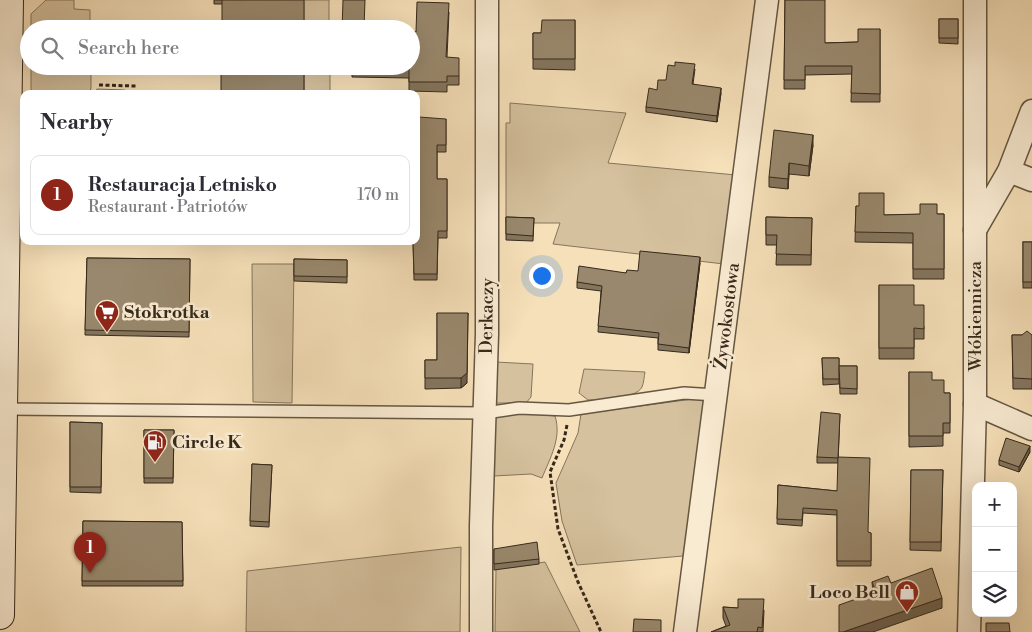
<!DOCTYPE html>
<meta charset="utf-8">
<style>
:root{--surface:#fff;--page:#f2f2f3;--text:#2b2b33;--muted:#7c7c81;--line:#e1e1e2;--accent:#8f2418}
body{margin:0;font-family:"Libre Bodoni",serif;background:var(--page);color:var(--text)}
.controls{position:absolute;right:15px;bottom:15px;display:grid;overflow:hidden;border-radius:10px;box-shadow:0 5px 20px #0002}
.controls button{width:45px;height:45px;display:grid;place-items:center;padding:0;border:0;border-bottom:1px solid var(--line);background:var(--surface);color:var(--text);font:25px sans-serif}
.you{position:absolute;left:541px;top:275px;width:18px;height:18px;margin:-12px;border:4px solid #fff;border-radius:50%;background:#1a73e8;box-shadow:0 0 0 8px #1a73e833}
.badge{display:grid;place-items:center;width:32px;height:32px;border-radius:50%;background:var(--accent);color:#fff;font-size:16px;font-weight:700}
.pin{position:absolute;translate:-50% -41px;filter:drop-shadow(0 1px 2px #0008)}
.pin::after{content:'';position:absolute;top:26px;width:18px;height:15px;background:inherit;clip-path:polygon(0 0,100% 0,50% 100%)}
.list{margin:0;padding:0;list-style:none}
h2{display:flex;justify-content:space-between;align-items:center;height:65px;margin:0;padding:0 20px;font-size:21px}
h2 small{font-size:16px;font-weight:400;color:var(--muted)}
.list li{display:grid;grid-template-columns:32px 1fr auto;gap:15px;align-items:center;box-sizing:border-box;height:80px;margin:0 10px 10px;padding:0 10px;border:1px solid var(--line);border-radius:10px}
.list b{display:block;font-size:19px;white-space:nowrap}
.list p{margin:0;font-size:16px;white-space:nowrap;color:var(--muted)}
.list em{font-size:16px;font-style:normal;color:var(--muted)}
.icon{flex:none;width:28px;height:28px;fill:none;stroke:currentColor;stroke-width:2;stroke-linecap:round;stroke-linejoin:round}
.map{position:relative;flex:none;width:1032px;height:632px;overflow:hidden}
.search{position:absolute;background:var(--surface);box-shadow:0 5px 20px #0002;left:20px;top:20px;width:400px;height:55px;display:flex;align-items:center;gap:12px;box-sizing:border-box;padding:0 18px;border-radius:28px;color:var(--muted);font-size:19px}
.panel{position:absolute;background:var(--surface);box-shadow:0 5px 20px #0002;left:20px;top:90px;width:400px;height:155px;border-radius:10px}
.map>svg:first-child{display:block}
.green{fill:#d5c19e;stroke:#85755c}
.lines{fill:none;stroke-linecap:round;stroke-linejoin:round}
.lane-casing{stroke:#655742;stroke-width:14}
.street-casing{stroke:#655742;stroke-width:25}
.secondary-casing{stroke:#35291a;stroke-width:30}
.path{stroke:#35291a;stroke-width:3;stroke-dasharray:4 2.5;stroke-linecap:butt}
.lane{stroke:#f9ebd2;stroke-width:11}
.street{stroke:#f9ebd2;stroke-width:22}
.secondary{stroke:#f9ebd2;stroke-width:28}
.wall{fill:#84755e;stroke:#35291a}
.shaded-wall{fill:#6b5f4c;stroke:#35291a}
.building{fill:#99886d;stroke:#35291a}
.labels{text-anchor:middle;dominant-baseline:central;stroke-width:5;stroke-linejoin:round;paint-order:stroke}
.poi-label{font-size:18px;font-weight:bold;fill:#35291a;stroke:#f9ebd2;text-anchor:start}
.street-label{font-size:18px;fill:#35291a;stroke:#f9ebd2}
</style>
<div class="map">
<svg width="1032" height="632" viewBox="0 0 1032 632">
<rect width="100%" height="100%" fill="#f6e0b9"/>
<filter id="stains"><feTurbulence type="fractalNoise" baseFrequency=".004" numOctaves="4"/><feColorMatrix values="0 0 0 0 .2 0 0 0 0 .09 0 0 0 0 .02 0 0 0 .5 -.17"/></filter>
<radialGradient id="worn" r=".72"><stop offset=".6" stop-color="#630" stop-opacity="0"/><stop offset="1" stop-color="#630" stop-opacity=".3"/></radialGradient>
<g class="green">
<path d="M46 0H74V9L90 10V23H74V29H31V14Z"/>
<rect x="304" y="0" width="25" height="29"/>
<path d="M31 66H74V70H91V89L86 94H31Z"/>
<rect x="304" y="66" width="26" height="28"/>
<path d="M97 89 125 90 126 94H93Z"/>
<path d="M510 103 626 113 608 163 736 175 724 264 553 244 560 223H506V123H510Z"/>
<path d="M252 264H294L292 403 253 402Z"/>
<path d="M496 362 533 364 531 397 526 403H495Z"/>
<path d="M584 369 645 372C644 376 644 383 642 387 636 399 600 400 588 400L579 393Z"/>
<path d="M693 399 705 400 683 556 577 565 562 521 556 483 578 433 581 414Z"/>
<path d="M522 413 555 416C562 438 550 458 542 478L531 474 494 476 495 417Z"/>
<path d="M461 547 460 632H246L247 571Z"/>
<path d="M545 562 580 632H495L496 569Z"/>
</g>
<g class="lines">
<g class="lane-casing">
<path id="lane" d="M3 409 485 413 519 408 569 410 684 393 716 395"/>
</g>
<g class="street-casing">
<g id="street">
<path d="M1009 171 1032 180"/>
<path d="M975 230 1009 171 1032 111"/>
<path d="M975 404 1032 429"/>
<path d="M481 632V526L487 334V0"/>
<path d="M685 632 767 0"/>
<path d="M969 632 975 404V0"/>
</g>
</g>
<g class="secondary-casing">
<path id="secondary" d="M0 615 9 0"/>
</g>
<g class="path">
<path d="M99 85 136 86"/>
<path d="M567 425 564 440 550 472 558 529 578 582 601 632"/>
</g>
<use href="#lane" class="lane"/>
<use href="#street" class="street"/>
<use href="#secondary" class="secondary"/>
</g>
<g class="wall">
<path d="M214 0H304L222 4H214Z"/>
<path d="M785 0 825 43 858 42 880 29V102H851L852 74 805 75V89H784Z"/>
<path d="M449 12 447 57 459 76V85H447V92L409 91V78L352 77V66L416 32Z"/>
<path d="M939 19H958V44L939 43Z"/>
<path d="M575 20V70L533 69V33H541Z"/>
<path d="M695 69 693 84 721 93 717 122 646 112V107L657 90Z"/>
<path d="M446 119V152H437V179H447V238H438L437 280H414L413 241 417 179Z"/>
<path d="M813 145 809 176 789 174 788 189 769 187V177Z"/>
<path d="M856 206 884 215 944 214V279H913V243L855 242Z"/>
<path d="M506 217 534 218 533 241 506 240Z"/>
<path d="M766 217 812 218 811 265H776L777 245H766Z"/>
<rect x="1023" y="242" width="9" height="46"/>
<path d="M87 258 190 259 189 337 85 335Z"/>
<path d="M294 259 347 260V283L294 281Z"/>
<path d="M700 263 689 353 658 350V338L598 332 601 291 577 288V282L626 273Z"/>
<path d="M879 285 914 305 924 327V339H914V359H879Z"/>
<path d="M437 313 467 383 461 388 425 389V360H437Z"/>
<path d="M1012 335H1032V389H1013Z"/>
<path d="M822 358H839V384L823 385Z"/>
<path d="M839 366H857V394H840Z"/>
<path d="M909 372 932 380 944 393H950V433H943V446L909 447Z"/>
<path d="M840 414 838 463H817V457Z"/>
<path d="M70 422 102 423 101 493 70 492Z"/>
<path d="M144 430H174L173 483H144Z"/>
<path d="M1030 452 1019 472 999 465V460Z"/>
<path d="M252 464 272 465 269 527 250 526Z"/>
<path d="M911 470H943L941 551 910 550Z"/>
<path d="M778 485 837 491 868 532 871 533V566H837V515L803 513 802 526 777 524Z"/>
<path d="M83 521 182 522 183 586H82Z"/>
<path d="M494 549 539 559V564L494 570Z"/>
<path d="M872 582 891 583 942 608 873 593Z"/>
<path d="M723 607 764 610 763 632H711L726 626 723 618Z"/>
</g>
<g class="shaded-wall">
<path d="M721 88V93L717 122V116Z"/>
<path d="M813 135V145L809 176V166Z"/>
<path d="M789 163V174L788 189V179Z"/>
<path d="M700 257V263L689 353V348Z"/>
<path d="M468 313 467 383 461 388V378Z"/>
<path d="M1030 446V452L1019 472V467Z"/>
<path d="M942 598V608L873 632H843Z"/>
</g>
<g class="building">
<rect x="222" y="0" width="82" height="29"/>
<path d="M343 0H365L364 27H378V29H342Z"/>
<path d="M785 0H825V43L858 42V29H880V94L851 93 852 66H805V80H784Z"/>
<path d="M417 2 449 3 446 57 459 58V76H447V82H409V69L352 68V66H411V31L416 32Z"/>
<rect x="939" y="19" width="19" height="19"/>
<path d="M542 20H575V59H533V33H541Z"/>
<path d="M675 62 695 64 692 84 721 88 717 116 646 107 649 88 657 90 658 80H666L668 65 675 66Z"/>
<rect x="221" y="66" width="83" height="28"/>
<path d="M419 117 446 119V145H437V179H447V231H438L437 274H414L413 241H416V179H417Z"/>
<path d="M774 130 813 135 809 166 789 163 788 179 769 177Z"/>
<path d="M859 193H884V215L920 214V204H937V214H944V269H913V233L855 232 856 206H859Z"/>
<path d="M506 217 534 218 533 236 506 234Z"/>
<path d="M766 217 812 218 811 255 776 254 777 235H766Z"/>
<rect x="1023" y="242" width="9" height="40"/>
<path d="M640 251 700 257 689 348 658 344 659 333 598 326 602 286 577 282 579 266 626 273 627 270 638 271Z"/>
<path d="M87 258 190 259 189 332 85 330Z"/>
<path d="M294 259 347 260V277L294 276Z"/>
<path d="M879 285H914V305H924V329L914 328V348H879Z"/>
<path d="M437 313H468L467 373 461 378H425V360H437Z"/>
<path d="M1027 331 1032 335V379L1013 378 1012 335H1022Z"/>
<path d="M822 358H839V379H823Z"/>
<path d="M839 366H857V389L840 388Z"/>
<path d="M909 372H932V380H944V393H950V423H943V436H909Z"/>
<path d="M821 412 840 414 838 458 817 457Z"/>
<path d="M70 422 102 423 101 487H70Z"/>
<path d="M144 430H174L173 478H144Z"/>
<path d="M1006 438 1030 446 1019 467 999 460Z"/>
<path d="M838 457 870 458 868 532 871 533V561H837V510L803 508 802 520 777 519 778 485 837 491Z"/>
<path d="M252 464 272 465 269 522 250 521Z"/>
<path d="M911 470H943L941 542H910Z"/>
<path d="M83 521 182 522 183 581H82Z"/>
<path d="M537 542 539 559 494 564V549Z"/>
<path d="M932 568 942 598 843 632H839V605L876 592 872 582 888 576 891 583Z"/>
<path d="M738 599H764L762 628 758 627 757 632H711L730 625 723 607 738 608Z"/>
<path d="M634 619 661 620V632H633Z"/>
<path d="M986 623H1009L1010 632H986Z"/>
</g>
<defs>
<g id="supermarket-pin" transform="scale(1.25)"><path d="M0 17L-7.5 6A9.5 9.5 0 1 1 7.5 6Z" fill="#8f2418" stroke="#f9ebd2"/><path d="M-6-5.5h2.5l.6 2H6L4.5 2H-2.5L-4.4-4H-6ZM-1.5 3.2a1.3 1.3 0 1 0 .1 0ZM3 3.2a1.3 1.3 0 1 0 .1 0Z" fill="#fff"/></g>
<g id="fuel-pin" transform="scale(1.25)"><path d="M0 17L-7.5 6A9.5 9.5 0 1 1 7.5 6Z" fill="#8f2418" stroke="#f9ebd2"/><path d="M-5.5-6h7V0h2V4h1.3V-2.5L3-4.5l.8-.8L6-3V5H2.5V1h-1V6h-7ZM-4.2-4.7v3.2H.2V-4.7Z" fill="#fff"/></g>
<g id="shop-pin" transform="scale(1.25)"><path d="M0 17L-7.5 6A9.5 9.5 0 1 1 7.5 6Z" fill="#8f2418" stroke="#f9ebd2"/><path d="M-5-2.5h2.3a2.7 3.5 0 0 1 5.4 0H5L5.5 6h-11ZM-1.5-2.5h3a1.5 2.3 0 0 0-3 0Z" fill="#fff"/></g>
</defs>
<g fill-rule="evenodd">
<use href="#supermarket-pin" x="107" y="312"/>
<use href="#fuel-pin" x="155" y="442"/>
<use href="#shop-pin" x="907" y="592"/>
</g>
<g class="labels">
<g class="poi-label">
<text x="124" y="312">Stokrotka</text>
<text x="172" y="442">Circle K</text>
<text x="890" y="592" text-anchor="end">Loco Bell</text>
</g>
<g class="street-label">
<text transform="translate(487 316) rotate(-89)">Derkaczy</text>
<text transform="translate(727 316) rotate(-83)">Żywokostowa</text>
<text transform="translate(975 316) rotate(-90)">Włókiennicza</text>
</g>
</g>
<rect width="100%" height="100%" filter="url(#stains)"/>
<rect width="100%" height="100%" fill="url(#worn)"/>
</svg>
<div class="controls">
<button>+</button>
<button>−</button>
<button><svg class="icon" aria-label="layers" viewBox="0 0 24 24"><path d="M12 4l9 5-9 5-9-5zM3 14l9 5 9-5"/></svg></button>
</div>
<div class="you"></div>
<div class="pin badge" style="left:90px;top:573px">1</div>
<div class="search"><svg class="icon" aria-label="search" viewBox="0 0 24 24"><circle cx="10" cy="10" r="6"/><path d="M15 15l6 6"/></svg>Search here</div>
<section class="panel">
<h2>Nearby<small></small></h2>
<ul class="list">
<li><span class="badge">1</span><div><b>Restauracja Letnisko</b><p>Restaurant · Patriotów</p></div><em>170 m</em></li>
</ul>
</section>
</div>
